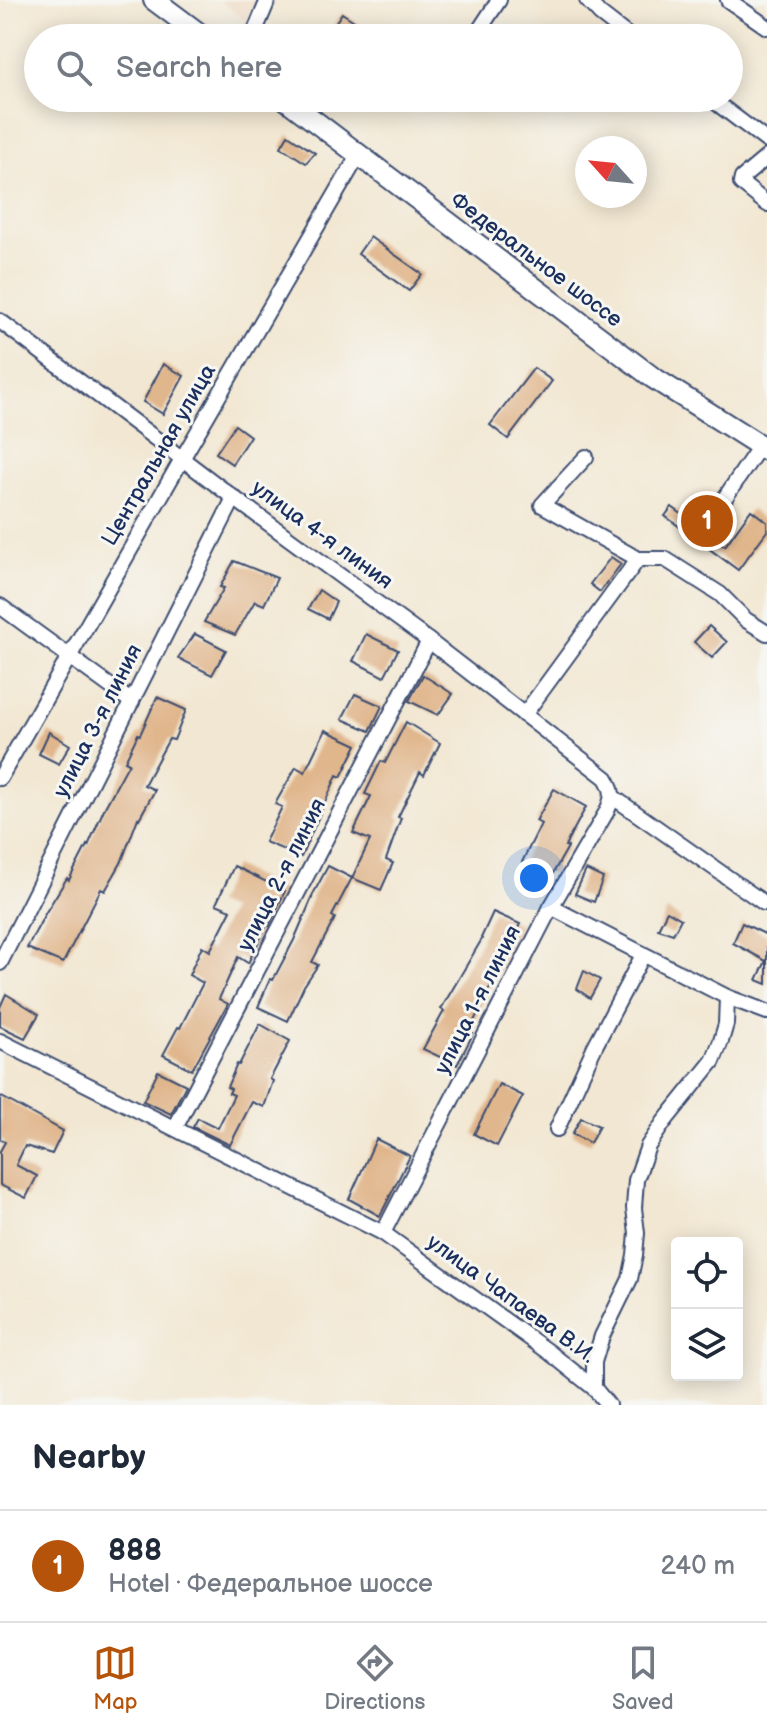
<!DOCTYPE html>
<meta charset="utf-8">
<style>
:root{--surface:#fff;--page:#f6f6f7;--text:#1f2937;--muted:#747a83;--line:#e0e1e3;--accent:#b45309}
body{margin:0;font-family:"Balsamiq Sans",sans-serif;background:var(--page);color:var(--text)}
.controls{position:absolute;right:24px;bottom:24px;display:grid;overflow:hidden;border-radius:8px;box-shadow:0 4px 20px #0003}
.controls button{width:72px;height:72px;display:grid;place-items:center;padding:0;border:0;border-bottom:2px solid var(--line);background:var(--surface);color:var(--text);font:40px sans-serif}
.compass{position:absolute;left:575px;top:136px;width:72px;height:72px;border-radius:50%;background:var(--surface);box-shadow:0 4px 20px #0003;rotate:297deg}
.you{position:absolute;left:534px;top:878px;width:28px;height:28px;margin:-20px;border:6px solid #fff;border-radius:50%;background:#1a73e8;box-shadow:0 0 0 12px #1a73e833}
.badge{display:grid;place-items:center;width:52px;height:52px;border-radius:50%;background:var(--accent);color:#fff;font-size:26px;font-weight:700}
.pin{position:absolute;translate:-50% -50%;border:4px solid #fff;box-shadow:0 2px 8px #0006}
.list{margin:0;padding:0;list-style:none}
h2{display:flex;justify-content:space-between;align-items:center;height:104px;margin:0;padding:0 32px;font-size:34px}
h2 small{font-size:26px;font-weight:400;color:var(--muted)}
.list li{display:grid;grid-template-columns:52px 1fr auto;gap:24px;align-items:center;box-sizing:border-box;height:112px;padding:0 32px;border-top:2px solid var(--line)}
.list b{display:block;font-size:30px;white-space:nowrap}
.list p{margin:0;font-size:26px;white-space:nowrap;color:var(--muted)}
.list em{font-size:26px;font-style:normal;color:var(--muted)}
.icon{flex:none;width:44px;height:44px;fill:none;stroke:currentColor;stroke-width:2;stroke-linecap:round;stroke-linejoin:round}
.map{position:relative;flex:none;width:767px;height:1405px;overflow:hidden}
.search{position:absolute;background:var(--surface);box-shadow:0 4px 20px #0003;left:24px;right:24px;top:24px;height:88px;display:flex;align-items:center;gap:20px;box-sizing:border-box;padding:0 28px;border-radius:44px;color:var(--muted);font-size:30px}
.sheet{height:216px;background:var(--surface)}
nav{display:flex;justify-content:space-around;align-items:center;box-sizing:border-box;height:112px;border-top:2px solid var(--line);background:var(--surface);font-size:22px;color:var(--muted)}
nav a{display:grid;justify-items:center;gap:4px}
nav .on{color:var(--accent)}
.map>svg:first-child{display:block}
.built{fill:#eed6bb}
.building{fill:#e0b68c}
.lines{fill:none;stroke-linecap:round;stroke-linejoin:round}
.minor-casing{stroke:#3b4b6f;stroke-width:18}
.highway-casing{stroke:#3b4b6f;stroke-width:24}
.minor{stroke:#fff;stroke-width:14}
.highway{stroke:#fff;stroke-width:20}
.labels{text-anchor:middle;dominant-baseline:central;stroke-width:6;stroke-linejoin:round;paint-order:stroke}
.street-label{font-size:22px;fill:#1b2f5e;stroke:#f6f6f2}
</style>
<div class="map">
<svg width="767" height="1405" viewBox="0 0 767 1405">
<rect width="100%" height="100%" fill="#f6f6f2"/>
<filter id="ink" filterUnits="userSpaceOnUse"><feTurbulence type="fractalNoise" baseFrequency=".0125" numOctaves="2"/><feDisplacementMap in="SourceGraphic" scale="16" xChannelSelector="R" yChannelSelector="G"/><feConvolveMatrix kernelMatrix="1 2 1 2 8 2 1 2 1" color-interpolation-filters="sRGB"/></filter>
<filter id="wash" filterUnits="userSpaceOnUse"><feTurbulence type="fractalNoise" baseFrequency=".006" numOctaves="4" result="noise"/><feDisplacementMap in="SourceGraphic" scale="32" xChannelSelector="R" yChannelSelector="G"/><feGaussianBlur stdDeviation="1.8" result="paint"/><feColorMatrix in="noise" values="0 0 0 0 0 0 0 0 0 0 0 0 0 0 0 0 0 1.4 0 .05"/><feComposite in="paint" operator="in"/></filter>
<g filter="url(#wash)">
<rect width="100%" height="100%" fill="#f2e7d2"/>
<path class="built" d="M219 0H260L246 21Z"/>
<g id="blocks">
<g class="building">
<path d="M342 13 380 38H325Z"/>
<path d="M288 135 315 153 306 163 281 147Z"/>
<path d="M370 237 422 274 409 291 358 254Z"/>
<path d="M163 364 184 376 163 414 143 402Z"/>
<path d="M534 368 552 381 508 439 490 425Z"/>
<path d="M235 425 250 436 232 464 216 453Z"/>
<path d="M672 507 725 546 751 510 767 522V531L738 570 665 516Z"/>
<path d="M611 557 621 564 600 592 590 584Z"/>
<path d="M234 561 277 578 264 605 255 601 235 635 204 622 224 588 220 587Z"/>
<path d="M319 590 336 602 328 619 308 609Z"/>
<path d="M709 626 727 642 712 658 694 642Z"/>
<path d="M195 634 226 650 212 675 178 658Z"/>
<path d="M366 634 398 650 384 677 353 661Z"/>
<path d="M423 675 453 694 438 715 409 701Z"/>
<path d="M355 694 382 706 370 731 342 719Z"/>
<path d="M157 697 186 710 174 740 169 739 144 785 155 790 139 819 138 818 121 863 105 891 101 889 63 963 27 948 46 912 67 878 69 880 87 845 88 846 104 809 129 763 125 761 138 734 140 735Z"/>
<path d="M406 722 440 743 424 775 420 772 398 817 401 818 386 860 393 863 381 890 352 878 370 840 353 833 371 796 365 794 381 761 385 763Z"/>
<path d="M325 730 357 745 341 777 337 775 301 857 265 842 282 807 275 804 296 767 305 772Z"/>
<path d="M49 732 70 745 59 764 39 754Z"/>
<path d="M554 789 586 807 565 846 568 847 552 875 522 862 541 824 536 821Z"/>
<path d="M234 866 285 891 269 926 267 925 248 963 238 957 219 999 228 1004 192 1070 163 1055 178 1027 180 1028 203 983 189 975 202 946 210 951 231 910 216 904Z"/>
<path d="M328 866 352 878 332 916 335 918 312 962 318 965 304 986 288 1021 258 1007 270 979 273 980 294 940 312 898H311Z"/>
<path d="M586 870 603 878 594 902 575 894Z"/>
<path d="M667 911 681 919 673 934 658 929Z"/>
<path d="M493 912 520 924 502 962 504 963 488 991 469 1032 473 1034 457 1065 423 1049 444 1011 441 1009 482 939 481 938Z"/>
<path d="M742 923 767 935V984L757 980 766 961 733 943Z"/>
<path d="M584 971 600 980 590 998 577 989Z"/>
<path d="M6 994 39 1014 25 1038 0 1026V1007Z"/>
<path d="M260 1024 290 1041 270 1079 273 1081 264 1107 252 1102 230 1145 193 1127 198 1118 218 1128 234 1095 229 1093 231 1089 227 1087 237 1064 239 1065Z"/>
<path d="M158 1071 186 1085 171 1114 143 1101Z"/>
<path d="M499 1084 523 1096 497 1146 474 1134Z"/>
<path d="M0 1096 63 1131 52 1154 25 1146 16 1165 37 1176 26 1198 0 1185V1151L5 1142 0 1139Z"/>
<path d="M581 1118 599 1126 590 1143 572 1134Z"/>
<path d="M376 1139 410 1156 380 1216 349 1199Z"/>
</g>
</g>
</g>
<g filter="url(#ink)">
<use href="#blocks" fill-opacity="0" stroke="#3b4b6f" stroke-width="2"/>
<g class="lines">
<g class="minor-casing">
<g id="minor">
<path d="M587 0 600 14 631 38"/>
<path d="M728 0 767 27"/>
<path d="M252 38 268 0"/>
<path d="M474 38 499 0"/>
<path d="M710 98 767 141"/>
<path d="M767 157 742 178 741 183 767 204"/>
<path d="M0 321 234 498 429 641 606 778C614 791 613 797 607 811L551 907 383 1233"/>
<path d="M586 457 542 505 638 559"/>
<path d="M716 511 760 446"/>
<path d="M0 606 132 702"/>
<path d="M524 715 638 559H665L720 594 746 620 767 633"/>
<path d="M0 778 182 459 358 156"/>
<path d="M613 797 764 903"/>
<path d="M551 907 727 997 767 1012"/>
<path d="M0 963 234 498"/>
<path d="M0 1041 383 1233 549 1352 594 1388 608 1405"/>
<path d="M175 1128 429 641"/>
<path d="M557 1129 595 1046 643 955"/>
<path d="M594 1388V1362L602 1336 630 1279 635 1255 637 1233 634 1208 636 1180 648 1146 664 1122 713 1061 721 1041 726 1024 727 997"/>
</g>
</g>
<g class="highway-casing">
<g id="highway">
<path d="M154 0 205 38"/>
<path d="M284 98 652 377 767 450"/>
</g>
</g>
<use href="#minor" class="minor"/>
<use href="#highway" class="highway"/>
</g>
</g>
<g class="labels">
<g class="street-label">
<text transform="translate(536 260) rotate(37)">Федеральное шоссе</text>
<text transform="translate(159 455) rotate(-60)">Центральная улица</text>
<text transform="translate(322 535) rotate(36)">улица 4-я линия</text>
<text transform="translate(98 721) rotate(-63)">улица 3-я линия</text>
<text transform="translate(282 875) rotate(-63)">улица 2-я линия</text>
<text transform="translate(478 1000) rotate(-63)">улица 1-я линия</text>
<text transform="translate(511 1299) rotate(36)">улица Чапаева В.И.</text>
</g>
</g>
</svg>
<div class="controls">
<button><svg class="icon" aria-label="locate" viewBox="0 0 24 24"><circle cx="12" cy="12" r="6"/><path d="M12 2v4M12 18v4M2 12h4M18 12h4"/></svg></button>
<button><svg class="icon" aria-label="layers" viewBox="0 0 24 24"><path d="M12 4l9 5-9 5-9-5zM3 14l9 5 9-5"/></svg></button>
</div>
<svg class="compass" viewBox="-18 -18 36 36"><path d="M0-13l5 13h-10z" fill="#e53935"/><path d="M0 13l5-13h-10z" fill="#747a83"/></svg>
<div class="you"></div>
<div class="pin badge" style="left:707px;top:521px">1</div>
<div class="search"><svg class="icon" aria-label="search" viewBox="0 0 24 24"><circle cx="10" cy="10" r="6"/><path d="M15 15l6 6"/></svg>Search here</div>
</div>
<section class="sheet">
<h2>Nearby<small></small></h2>
<ul class="list">
<li><span class="badge">1</span><div><b>888</b><p>Hotel · Федеральное шоссе</p></div><em>240 m</em></li>
</ul>
</section>
<nav>
<a class="on"><svg class="icon" aria-label="map" viewBox="0 0 24 24"><path d="M3 6l6-2 6 2 6-2v14l-6 2-6-2-6 2zM9 4v14M15 6v14"/></svg>Map</a>
<a><svg class="icon" aria-label="directions" viewBox="0 0 24 24"><path d="M12 3l9 9-9 9-9-9zM9 14v-3h6M13 9l2 2-2 2"/></svg>Directions</a>
<a><svg class="icon" aria-label="saved" viewBox="0 0 24 24"><path d="M7 4h10v16l-5-4-5 4z"/></svg>Saved</a>
</nav>
